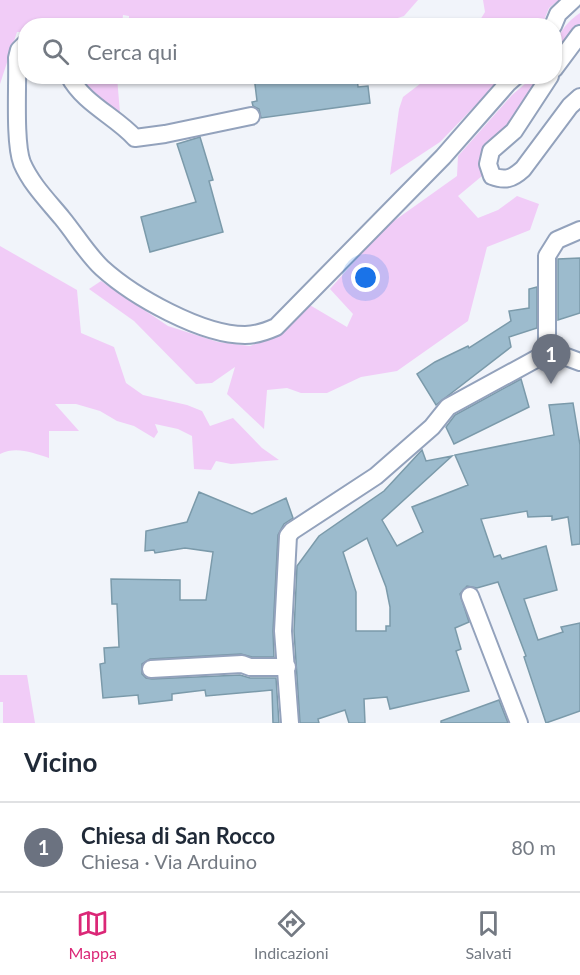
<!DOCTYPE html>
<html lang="it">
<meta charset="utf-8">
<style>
:root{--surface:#fff;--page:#f6f6f7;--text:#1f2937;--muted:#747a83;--line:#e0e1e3;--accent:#db2777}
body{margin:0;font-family:Lato,sans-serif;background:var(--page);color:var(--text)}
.you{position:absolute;left:366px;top:278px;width:21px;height:21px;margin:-15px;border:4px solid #fff;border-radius:50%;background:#1a73e8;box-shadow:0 0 0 9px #1a73e833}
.badge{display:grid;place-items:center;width:39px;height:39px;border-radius:50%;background:var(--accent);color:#fff;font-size:20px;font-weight:700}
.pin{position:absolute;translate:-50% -50px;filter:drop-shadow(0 2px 3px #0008)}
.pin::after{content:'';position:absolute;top:32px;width:21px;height:18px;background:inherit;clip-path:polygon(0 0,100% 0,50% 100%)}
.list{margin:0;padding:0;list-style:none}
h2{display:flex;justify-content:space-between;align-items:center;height:78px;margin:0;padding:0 24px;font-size:26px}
h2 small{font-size:20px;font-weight:400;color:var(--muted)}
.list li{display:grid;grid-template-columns:39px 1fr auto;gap:18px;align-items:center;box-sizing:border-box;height:90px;padding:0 24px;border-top:2px solid var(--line)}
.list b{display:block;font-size:22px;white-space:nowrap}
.list p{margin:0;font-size:20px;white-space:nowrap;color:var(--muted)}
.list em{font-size:20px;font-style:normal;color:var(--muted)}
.icon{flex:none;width:33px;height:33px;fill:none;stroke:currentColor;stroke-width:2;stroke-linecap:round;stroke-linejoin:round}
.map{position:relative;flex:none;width:580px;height:723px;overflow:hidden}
.search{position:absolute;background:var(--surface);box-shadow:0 2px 4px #0004;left:18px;right:18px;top:18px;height:66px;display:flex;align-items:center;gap:15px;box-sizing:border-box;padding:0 21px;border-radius:24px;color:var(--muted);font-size:22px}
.sheet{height:168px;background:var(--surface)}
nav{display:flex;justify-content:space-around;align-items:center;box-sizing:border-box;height:84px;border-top:2px solid var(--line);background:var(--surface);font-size:16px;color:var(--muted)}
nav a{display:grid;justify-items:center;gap:3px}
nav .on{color:var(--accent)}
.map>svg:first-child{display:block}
.green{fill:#f1ccf7}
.building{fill:#9cbbcd;stroke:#7b9aaa;stroke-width:1.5;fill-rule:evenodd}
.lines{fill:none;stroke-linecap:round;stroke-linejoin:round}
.street-casing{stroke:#93a2bc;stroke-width:20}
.street{stroke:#fff;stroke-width:16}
</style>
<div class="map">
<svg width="580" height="723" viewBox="0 0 580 723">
<rect width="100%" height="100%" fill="#f1f4fa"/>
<g class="green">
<path d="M0 0H418L404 16 376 25 129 26V16L123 15 122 25 26 26 25 32H17L0 84Z"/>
<path d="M483 0H559L549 8 542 25H477L485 12Z"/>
<path d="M580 13V29L555 62C554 40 562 25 580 13Z"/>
<path d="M77 77H117L120 113 100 101Z"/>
<path d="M429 77H503L440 142 390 175 399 109 403 97Z"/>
<path d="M533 77H545L506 134 483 153 482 176 458 196 478 218 498 210 517 196 539 204 530 230 487 247 468 321 397 371 361 377 327 393H301L287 388 267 390 264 429 227 394 235 367 212 383 196 384 134 321 89 289 101 281 168 326 218 342 250 346 282 333 308 304 347 327 353 314 330 289 384 228 457 176 458 156 512 95Z"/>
<path d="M0 246 77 290 81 333 114 347 126 383 143 395 187 405 202 411 210 426 233 418 262 448 279 460 231 464 216 461 211 470 194 469 192 436 178 429 155 424 158 432 154 438 134 426 117 421 100 411 76 404H55L79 431H49V458C32 453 17 446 0 454Z"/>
<path d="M0 675H27L35 723H3V702H0Z"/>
</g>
<g class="building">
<path d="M254 76H357L358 87 368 86 370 103 261 118 259 109 253 106 252 102 257 101Z"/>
<path d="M200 137 213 180 209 181 223 232 150 252 141 217 196 202 177 144Z"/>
<path d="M580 258V313L558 320V259Z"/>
<path d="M537 287V328L509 337 511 347 436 405 417 374 435 362 468 346 469 348 511 321 509 311 529 308V289Z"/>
<path d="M521 379 529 407 454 444 446 427 455 415Z"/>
<path d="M573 403 580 445V544L572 545 568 517 552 520V516L528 517 527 511 481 519 494 557 500 555 502 559 546 546 557 590 524 599 538 640 563 632 561 627 580 623V711L546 723 524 657 526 656 498 582 477 588 467 586 460 594 469 622 455 628 461 649 456 651 469 691 390 709 387 697 364 699 365 723H349L345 710 318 719 319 723H300L294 631 297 566 319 536 384 491 422 450 426 461 452 456 382 520 397 546 423 532 412 507 468 485 455 455 554 435 549 405ZM367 538 386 587 390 607V626H386V631H356V592L343 552Z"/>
<path d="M199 492 252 514 286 498 293 518 284 524 278 535 273 631 274 657H252L241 654 150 659 142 664V674L146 678 152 679 240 675 250 678H276L279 723H273L272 690 206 696 205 690 172 694V700L139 704 138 695 103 698 100 664 105 663 104 648 119 647 117 604H112L111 579 180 580V600H206L213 552 185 548 155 553 154 550 145 551 146 531 187 522Z"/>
<path d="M499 700 508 723H441V721Z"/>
</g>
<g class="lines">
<g class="street-casing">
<g id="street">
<path d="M553 26 558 14 573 0"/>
<path d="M26 43 19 50 17 58C18 83 14 142 22 163 31 184 48 201 62 218 76 235 87 254 102 268 134 297 202 335 245 335 256 335 267 331 276 327L443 157 508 83 516 76"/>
<path d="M554 69 580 34"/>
<path d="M69 76C84 104 115 116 135 138L165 134 251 116"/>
<path d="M550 76 514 131 491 151 488 164 492 176C505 181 512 179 523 169L570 106 580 97"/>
<path d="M547 353V256L557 240 580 230"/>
<path d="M470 596 519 723"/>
<path d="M151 669 242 664 250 667H287"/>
<path d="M290 723 283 631 288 536 292 531 376 476 432 427 448 407 547 353 553 352 580 362"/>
</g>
</g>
<use href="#street" class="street"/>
</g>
</svg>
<div class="you"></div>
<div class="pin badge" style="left:551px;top:384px;background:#6b7280">1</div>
<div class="search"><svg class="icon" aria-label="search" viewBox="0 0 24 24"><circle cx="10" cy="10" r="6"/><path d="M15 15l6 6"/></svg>Cerca qui</div>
</div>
<section class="sheet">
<h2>Vicino<small></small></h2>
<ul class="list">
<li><span class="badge" style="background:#6b7280">1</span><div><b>Chiesa di San Rocco</b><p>Chiesa · Via Arduino</p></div><em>80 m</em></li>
</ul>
</section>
<nav>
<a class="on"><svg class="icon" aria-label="map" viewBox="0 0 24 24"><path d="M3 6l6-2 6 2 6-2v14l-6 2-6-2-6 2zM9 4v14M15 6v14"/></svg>Mappa</a>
<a><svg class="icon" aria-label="directions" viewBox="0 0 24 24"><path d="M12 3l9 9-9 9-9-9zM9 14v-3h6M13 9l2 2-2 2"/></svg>Indicazioni</a>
<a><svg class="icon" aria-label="saved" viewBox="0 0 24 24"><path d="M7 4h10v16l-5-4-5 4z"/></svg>Salvati</a>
</nav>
